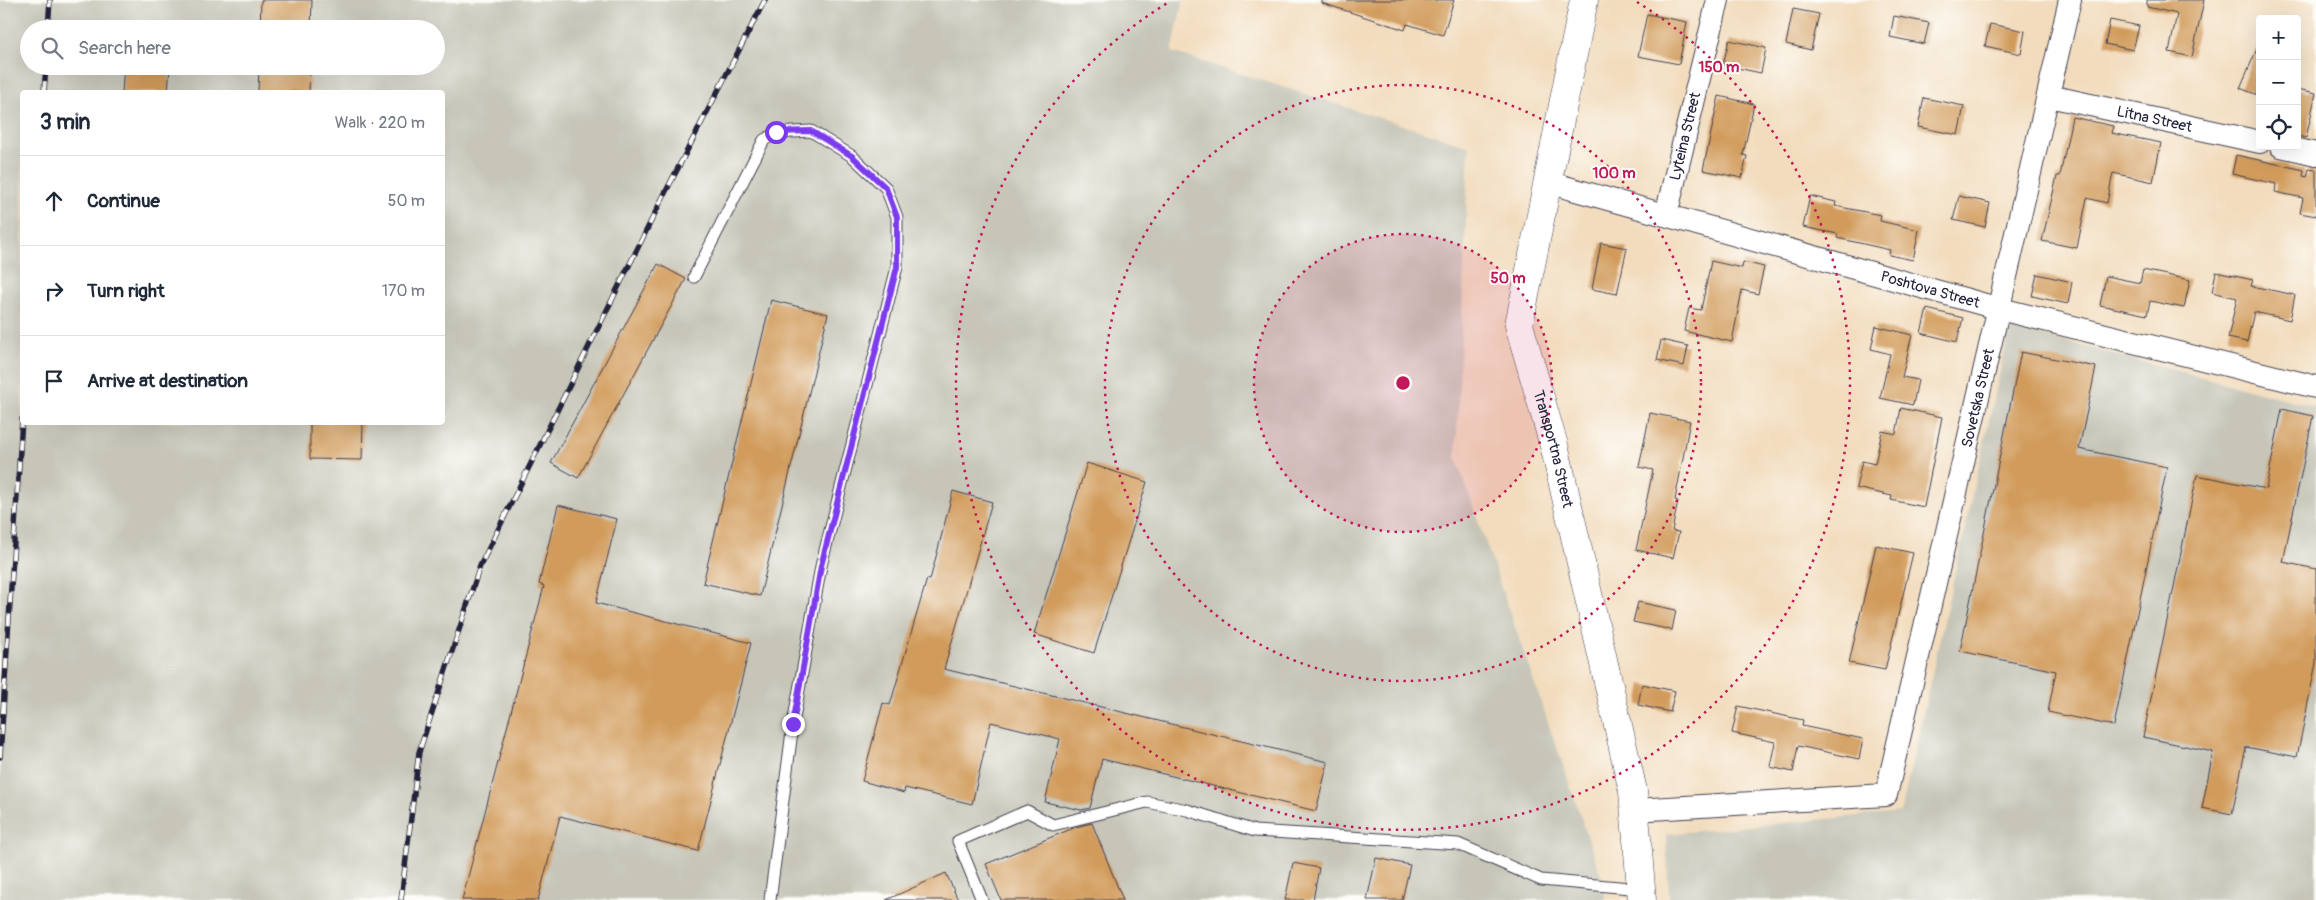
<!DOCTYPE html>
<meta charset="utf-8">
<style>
:root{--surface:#fff;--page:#f6f6f7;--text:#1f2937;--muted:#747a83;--line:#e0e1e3}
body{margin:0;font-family:Pangolin,sans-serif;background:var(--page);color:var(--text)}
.controls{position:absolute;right:15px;top:15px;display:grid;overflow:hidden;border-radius:5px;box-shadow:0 5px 20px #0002}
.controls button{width:45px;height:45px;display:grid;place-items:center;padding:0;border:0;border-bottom:1px solid var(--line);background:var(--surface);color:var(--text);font:25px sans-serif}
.stop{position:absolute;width:15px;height:15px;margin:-11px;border:4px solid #7c3aed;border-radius:50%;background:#fff}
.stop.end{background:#7c3aed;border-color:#fff;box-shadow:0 1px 5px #0008}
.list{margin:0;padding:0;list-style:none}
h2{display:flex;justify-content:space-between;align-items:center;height:65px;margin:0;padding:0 20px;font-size:21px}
h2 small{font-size:16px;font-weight:400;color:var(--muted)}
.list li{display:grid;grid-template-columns:32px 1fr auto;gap:15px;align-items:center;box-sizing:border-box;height:90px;padding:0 20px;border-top:1px solid var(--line)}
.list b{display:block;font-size:19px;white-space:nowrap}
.list em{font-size:16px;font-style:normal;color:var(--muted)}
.icon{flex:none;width:28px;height:28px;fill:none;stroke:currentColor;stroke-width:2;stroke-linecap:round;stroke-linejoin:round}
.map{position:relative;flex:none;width:2316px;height:900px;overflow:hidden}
.search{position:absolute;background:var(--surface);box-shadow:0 5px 20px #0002;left:20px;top:20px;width:425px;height:55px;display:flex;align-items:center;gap:12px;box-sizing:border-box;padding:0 18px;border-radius:28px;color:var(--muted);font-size:19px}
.panel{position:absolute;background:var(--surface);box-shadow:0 5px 20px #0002;left:20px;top:90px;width:425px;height:335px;border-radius:5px}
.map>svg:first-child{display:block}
.industrial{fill:#c6c5b8;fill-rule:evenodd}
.building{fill:#d19b5c}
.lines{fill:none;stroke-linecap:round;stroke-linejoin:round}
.service-casing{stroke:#413e4e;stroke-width:13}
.minor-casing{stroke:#413e4e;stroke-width:24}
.tertiary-casing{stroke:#413e4e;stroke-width:29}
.service{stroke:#fff;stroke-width:11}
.minor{stroke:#fff;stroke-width:22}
.tertiary{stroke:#fff;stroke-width:28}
.rail-casing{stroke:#22223b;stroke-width:5.5}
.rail{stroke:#fdfcf7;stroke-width:4;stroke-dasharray:11;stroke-linecap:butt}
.route{stroke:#7c3aed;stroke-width:6}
.ring{fill:none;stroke:#c2185b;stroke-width:2.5;stroke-dasharray:2.5 5}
.labels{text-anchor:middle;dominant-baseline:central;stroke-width:4;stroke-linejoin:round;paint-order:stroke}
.street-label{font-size:15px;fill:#22223b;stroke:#fdfcf7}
.centre{fill:#c2185b;stroke:#fdfcf7;stroke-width:2.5}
.ring-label{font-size:15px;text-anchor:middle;font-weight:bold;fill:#c2185b;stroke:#fdfcf7;stroke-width:4;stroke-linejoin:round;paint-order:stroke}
</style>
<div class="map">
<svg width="2316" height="900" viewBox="0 0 2316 900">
<rect width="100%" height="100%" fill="#fdfcf7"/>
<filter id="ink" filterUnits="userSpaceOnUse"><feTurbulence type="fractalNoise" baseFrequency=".02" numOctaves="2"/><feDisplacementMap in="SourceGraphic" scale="10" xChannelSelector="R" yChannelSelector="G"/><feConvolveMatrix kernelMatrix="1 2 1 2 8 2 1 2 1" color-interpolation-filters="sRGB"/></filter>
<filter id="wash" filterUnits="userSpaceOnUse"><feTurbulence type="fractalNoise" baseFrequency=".0096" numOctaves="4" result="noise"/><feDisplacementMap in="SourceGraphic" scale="20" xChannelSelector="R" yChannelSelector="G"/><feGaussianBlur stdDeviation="1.12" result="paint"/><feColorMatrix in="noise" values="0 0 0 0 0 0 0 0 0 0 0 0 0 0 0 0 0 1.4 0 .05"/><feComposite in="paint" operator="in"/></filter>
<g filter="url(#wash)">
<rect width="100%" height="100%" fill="#f2dcbd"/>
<g class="industrial">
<path d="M0 0H1183L1172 52 1469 146 1456 457 1603 881 1605 900H0ZM29 29H436V66H29ZM22 92H442V422H22Z"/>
<path d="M2010 327 2316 407V900H1669L1666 834 1901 812Z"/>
</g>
<g id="blocks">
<g class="building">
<path d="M261 0H312L311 29H260Z"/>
<path d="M1322 0H1454L1443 35 1407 24 1405 30 1322 3Z"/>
<path d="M2147 0H2204L2192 57 2169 52 2177 14 2147 7Z"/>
<path d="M1793 9 1819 14 1811 50 1786 44Z"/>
<path d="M1647 14 1687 22 1679 64 1638 56Z"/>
<path d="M1894 16 1929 23 1924 44 1890 37Z"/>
<path d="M2110 20 2139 26 2133 50 2105 44Z"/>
<path d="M1990 24 2025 31 2021 54 1985 46Z"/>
<path d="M1729 40 1766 48 1761 73 1723 65Z"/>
<path d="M2260 42V96L2240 88Z"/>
<path d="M124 66H170L168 92H122Z"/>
<path d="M259 66H310L309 92H258Z"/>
<path d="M2297 89 2316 93 2306 138 2297 136Z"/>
<path d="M1719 96 1754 104 1743 155 1747 156 1742 178 1703 170Z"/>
<path d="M1924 98 1964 106 1958 135 1918 127Z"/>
<path d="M2072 117 2113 126 2111 133 2161 143 2153 182 2113 173 2107 203 2087 198 2077 248 2042 241 2057 176H2060Z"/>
<path d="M2236 155 2304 170 2303 176 2307 177 2309 169 2316 170V216L2300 213 2303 198 2275 192 2276 184 2232 174Z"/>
<path d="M1810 196 1836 202 1835 206 1881 215 1880 221 1919 230 1913 260 1889 255 1890 250 1837 238 1838 234 1803 227Z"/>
<path d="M1959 196 1990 203 1985 227 1953 220Z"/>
<path d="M1601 243 1627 248 1617 294 1592 289Z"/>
<path d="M1711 261 1742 268 1743 262 1764 267 1758 294 1742 290 1732 342 1684 331 1689 308 1701 310Z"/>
<path d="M658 264 686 279 578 478 551 463Z"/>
<path d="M2143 270 2190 280 2184 308 2150 301 2147 315 2100 305 2106 276 2140 283Z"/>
<path d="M2216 272 2253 280 2251 286 2295 295 2290 320 2254 312 2247 342 2228 338 2237 298 2212 292Z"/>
<path d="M2037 274 2072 282 2068 304 2032 296Z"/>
<path d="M771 300 828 314 760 596 703 583Z"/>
<path d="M1927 309 1963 318 1957 342 1921 333Z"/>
<path d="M1876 326 1912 335 1902 377 1918 380 1913 405 1880 398 1890 354 1871 349Z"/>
<path d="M1661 340 1688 346 1684 366 1657 360Z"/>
<path d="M2021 352 2096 367 2079 449 2167 467 2114 726 2048 712 2056 671 1960 651Z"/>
<path d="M1901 408 1942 417 1924 507 1891 500 1892 496 1856 488 1862 461 1875 464 1882 431 1896 434Z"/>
<path d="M2282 409 2313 416 2283 562 2316 569V663L2297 757 2246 747 2232 814 2202 808 2213 752 2143 737 2197 475 2266 489Z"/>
<path d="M1650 413 1690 421 1675 500 1678 501 1672 531 1679 532 1673 558 1636 550 1653 470 1639 467Z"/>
<path d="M310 422H363L362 460 310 459Z"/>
<path d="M1087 463 1147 482 1094 653 1034 634Z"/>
<path d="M953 491 992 502 944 669 1328 762 1316 811 1102 759 1090 808 1081 810 1045 802 1060 739 991 722 972 804 905 788 904 793 862 781 883 703 890 705 927 579 930 580Z"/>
<path d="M558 505 617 519 596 603 751 643 698 851 560 816 538 900H462L544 586 539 584Z"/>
<path d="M1876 545 1913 553 1885 670 1849 663Z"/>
<path d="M1638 602 1676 610 1672 630 1633 622Z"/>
<path d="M1642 684 1675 691 1670 712 1638 705Z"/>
<path d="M1738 706 1803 720 1802 726 1863 739 1859 759 1798 746 1793 772 1770 767 1775 742 1732 733Z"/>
<path d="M1092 823 1123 900H1001L986 864 1076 827Z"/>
<path d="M1376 858 1410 865 1402 900H1367Z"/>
<path d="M1293 863 1319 868 1313 900H1285Z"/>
<path d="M946 873 958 900H886Z"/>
</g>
</g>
</g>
<g filter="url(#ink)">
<use href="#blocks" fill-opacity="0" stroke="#413e4e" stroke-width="1"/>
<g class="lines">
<g class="service-casing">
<g id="service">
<path d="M694 277 764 140 776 133 811 131 852 156 886 188 897 217V267L821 566 793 724 770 900"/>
<path d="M982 900 958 841 1027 811 1053 825 1147 802 1187 810 1255 831 1458 844 1541 880 1641 889"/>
</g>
</g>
<g class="minor-casing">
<g id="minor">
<path id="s1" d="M2049 96 2260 142"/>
<path d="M2281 146 2316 154"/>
<path id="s2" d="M1547 182 2000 309 2316 387"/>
<path id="s3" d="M1666 215 1718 0"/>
<path id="s4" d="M1634 810 1886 795 2070 0"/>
</g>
</g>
<g class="tertiary-casing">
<g id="tertiary">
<path id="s5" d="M1584 0 1519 325 1555 449 1633 791 1642 900"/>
</g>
</g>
<use href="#service" class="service"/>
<use href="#minor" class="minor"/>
<use href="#tertiary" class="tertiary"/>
<g class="rail-casing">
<g id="rail">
<path d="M48 29 50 0"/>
<path d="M44 92 46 66"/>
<path d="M0 757 22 419"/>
<path d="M401 900 419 752 480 566 663 197 765 0"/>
</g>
</g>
<use href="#rail" class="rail"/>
</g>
</g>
<g class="lines" filter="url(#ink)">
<path class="route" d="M776 132 811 131 852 156 886 188 897 217V267L821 566 793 724"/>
</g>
<circle cx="1403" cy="383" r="149" fill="#c2185b" fill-opacity=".12"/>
<g class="ring">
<circle cx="1403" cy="383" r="149"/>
<circle cx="1403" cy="383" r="298"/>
<path d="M1637 2A447 447 0 1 1 1169 2"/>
</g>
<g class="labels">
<g class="street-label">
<text stroke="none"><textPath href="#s1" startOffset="108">Litna Street</textPath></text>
<text stroke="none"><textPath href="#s3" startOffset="81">Lyteina Street</textPath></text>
<text stroke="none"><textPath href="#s2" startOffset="398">Poshtova Street</textPath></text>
<text stroke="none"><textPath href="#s4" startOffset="660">Sovetska Street</textPath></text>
<text stroke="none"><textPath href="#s5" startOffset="460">Transportna Street</textPath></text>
</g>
</g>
<circle cx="1403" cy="383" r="8" class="centre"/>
<g class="ring-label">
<text x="1719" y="72">150 m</text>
<text x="1614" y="178">100 m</text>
<text x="1508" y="283">50 m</text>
</g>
</svg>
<div class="controls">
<button>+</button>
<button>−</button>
<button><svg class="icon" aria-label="locate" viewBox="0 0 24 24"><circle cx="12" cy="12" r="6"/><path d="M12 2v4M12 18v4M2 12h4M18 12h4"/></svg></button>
</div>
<div class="stop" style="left:776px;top:132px"></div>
<div class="stop end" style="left:793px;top:724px"></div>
<div class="search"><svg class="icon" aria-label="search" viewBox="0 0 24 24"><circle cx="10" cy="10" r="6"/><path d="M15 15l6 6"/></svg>Search here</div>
<section class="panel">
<h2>3 min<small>Walk · 220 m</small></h2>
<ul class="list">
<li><svg class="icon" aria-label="ahead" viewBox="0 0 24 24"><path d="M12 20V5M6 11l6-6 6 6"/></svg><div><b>Continue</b></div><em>50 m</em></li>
<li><svg class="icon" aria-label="right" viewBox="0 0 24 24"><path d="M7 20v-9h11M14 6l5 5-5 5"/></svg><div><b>Turn right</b></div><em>170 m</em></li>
<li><svg class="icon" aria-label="arrive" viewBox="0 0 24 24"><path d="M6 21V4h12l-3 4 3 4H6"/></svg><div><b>Arrive at destination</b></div></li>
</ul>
</section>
</div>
